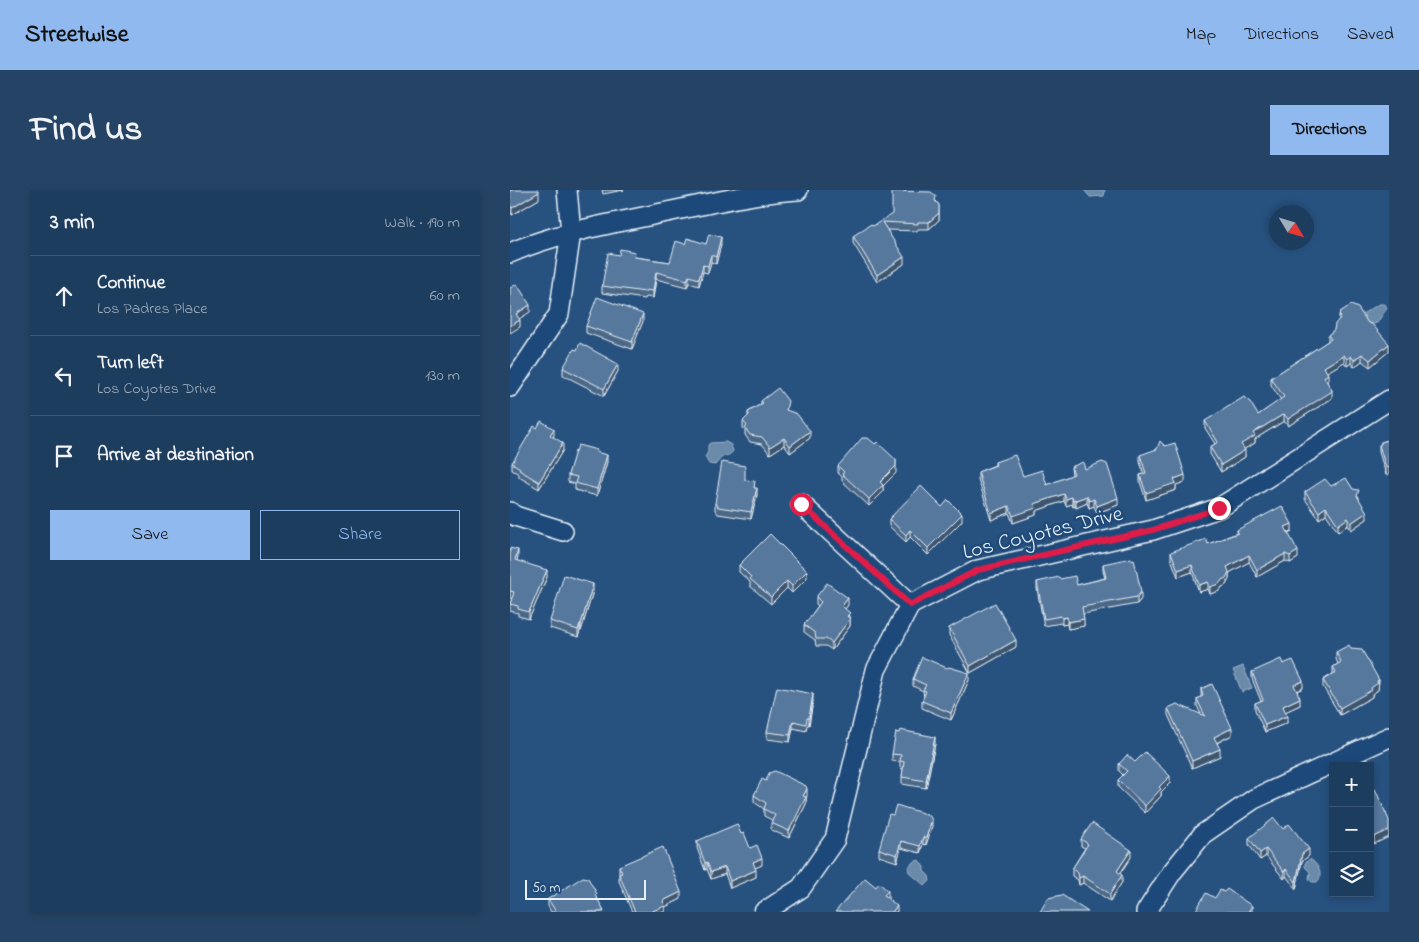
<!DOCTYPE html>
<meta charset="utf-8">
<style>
:root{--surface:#1d3d5f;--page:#254465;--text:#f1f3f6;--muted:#a0aebd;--line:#3b5674;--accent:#90b9f0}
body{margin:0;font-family:"Indie Flower",sans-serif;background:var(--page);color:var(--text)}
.controls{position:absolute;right:15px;bottom:15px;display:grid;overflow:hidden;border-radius:0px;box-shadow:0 2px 8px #0003}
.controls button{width:45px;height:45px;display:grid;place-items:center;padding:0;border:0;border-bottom:1px solid var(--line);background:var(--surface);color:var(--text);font:25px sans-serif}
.compass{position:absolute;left:759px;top:15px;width:45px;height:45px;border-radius:50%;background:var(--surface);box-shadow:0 2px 8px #0003;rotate:128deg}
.scale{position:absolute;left:15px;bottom:12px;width:121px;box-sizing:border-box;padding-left:5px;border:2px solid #e8f1f8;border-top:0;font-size:14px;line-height:18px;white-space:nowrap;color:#e8f1f8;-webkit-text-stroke:4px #1f4a7a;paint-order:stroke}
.stop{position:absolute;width:15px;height:15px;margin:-11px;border:4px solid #e11d48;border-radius:50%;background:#fff}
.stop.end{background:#e11d48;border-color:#fff;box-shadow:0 1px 5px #0008}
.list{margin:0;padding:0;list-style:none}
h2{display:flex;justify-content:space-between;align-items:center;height:65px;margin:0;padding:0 20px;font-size:21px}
h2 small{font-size:16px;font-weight:400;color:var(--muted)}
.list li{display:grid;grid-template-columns:32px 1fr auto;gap:15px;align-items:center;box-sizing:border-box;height:80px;padding:0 20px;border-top:1px solid var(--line)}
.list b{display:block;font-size:19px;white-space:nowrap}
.list p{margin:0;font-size:16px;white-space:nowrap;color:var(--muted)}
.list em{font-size:16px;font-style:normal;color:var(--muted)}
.actions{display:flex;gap:10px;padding:15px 20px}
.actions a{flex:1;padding:11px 0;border:1px solid var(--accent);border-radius:0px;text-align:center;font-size:18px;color:var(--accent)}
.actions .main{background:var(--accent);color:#111}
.icon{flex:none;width:28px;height:28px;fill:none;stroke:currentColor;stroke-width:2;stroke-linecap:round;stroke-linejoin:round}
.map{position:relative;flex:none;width:879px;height:722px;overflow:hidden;border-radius:0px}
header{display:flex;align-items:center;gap:30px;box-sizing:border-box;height:70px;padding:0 25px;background:var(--accent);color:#111}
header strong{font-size:24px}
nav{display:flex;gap:28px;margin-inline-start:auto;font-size:18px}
.intro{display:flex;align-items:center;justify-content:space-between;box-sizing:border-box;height:120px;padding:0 30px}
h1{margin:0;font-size:35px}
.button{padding:12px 22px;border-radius:0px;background:var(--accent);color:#111;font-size:18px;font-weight:700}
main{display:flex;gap:30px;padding:0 30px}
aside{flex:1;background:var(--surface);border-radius:0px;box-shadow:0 2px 8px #0003}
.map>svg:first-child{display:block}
.water{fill:#6b8aaa;stroke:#9db3c9}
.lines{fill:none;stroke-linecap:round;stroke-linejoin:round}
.minor-casing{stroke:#e8f1f8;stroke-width:22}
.minor{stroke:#1f4a7a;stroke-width:19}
.wall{fill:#4b6787;stroke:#e8f1f8}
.shaded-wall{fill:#3d546e;stroke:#e8f1f8}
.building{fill:#57789d;stroke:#e8f1f8}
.route{stroke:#e11d48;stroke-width:6}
.labels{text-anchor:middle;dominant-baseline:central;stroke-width:5;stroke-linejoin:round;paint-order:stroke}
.street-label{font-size:22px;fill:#e8f1f8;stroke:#1f4a7a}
</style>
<header>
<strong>Streetwise</strong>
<nav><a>Map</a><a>Directions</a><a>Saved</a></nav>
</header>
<div class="intro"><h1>Find us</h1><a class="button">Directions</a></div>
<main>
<aside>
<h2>3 min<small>Walk · 190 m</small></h2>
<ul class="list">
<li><svg class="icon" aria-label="ahead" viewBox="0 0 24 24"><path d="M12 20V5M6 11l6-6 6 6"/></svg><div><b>Continue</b><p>Los Padres Place</p></div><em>60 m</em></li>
<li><svg class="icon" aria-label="left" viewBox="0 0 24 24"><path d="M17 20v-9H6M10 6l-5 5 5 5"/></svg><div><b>Turn left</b><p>Los Coyotes Drive</p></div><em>130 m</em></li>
<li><svg class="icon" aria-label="arrive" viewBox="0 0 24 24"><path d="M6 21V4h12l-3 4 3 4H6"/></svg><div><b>Arrive at destination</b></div></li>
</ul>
<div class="actions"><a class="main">Save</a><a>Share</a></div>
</aside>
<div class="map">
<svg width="879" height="722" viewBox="0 0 879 722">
<rect width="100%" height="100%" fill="#27517f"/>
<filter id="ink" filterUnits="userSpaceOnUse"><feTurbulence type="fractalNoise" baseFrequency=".02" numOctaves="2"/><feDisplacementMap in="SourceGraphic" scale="10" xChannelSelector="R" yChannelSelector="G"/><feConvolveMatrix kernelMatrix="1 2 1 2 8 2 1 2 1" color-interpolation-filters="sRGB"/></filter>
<g filter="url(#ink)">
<g class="water">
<path d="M574 0H594L595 1 594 6 580 7Z"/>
<path d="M869 114H875L877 118 867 133 860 135 854 130V123Z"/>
<path d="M216 252 221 255 223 261C220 266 217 265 212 267L205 275 199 274 195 267 198 262V255L200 253Z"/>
<path d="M733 476 742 498 732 502 723 480Z"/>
<path d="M800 669C808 674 814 685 807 692H802L799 689 800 682 795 677V673Z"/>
<path d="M409 670 414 677V681L419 686 420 691 415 696 399 682 398 678 403 672Z"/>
</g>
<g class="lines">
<g class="minor-casing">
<g id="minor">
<path d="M0 63C48 42 100 34 152 23 197 14 242 3 288 0"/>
<path d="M0 197 49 124 61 42 57 0"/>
<path d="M291 314 400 415"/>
<path d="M0 322 5 326 53 341"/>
<path d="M254 722 291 698 325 649 366 480 400 415 468 380 643 340 709 318 879 210"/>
<path d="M636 722 662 682 693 644 744 609 879 547"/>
</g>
</g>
<use href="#minor" class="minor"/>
</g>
<g class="wall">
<path d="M0 0 29 9 2 25 1 23H0Z"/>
<path d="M92 0H114L93 4Z"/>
<path d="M426 11 429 15V30L419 39H408V41L377 40 394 74 367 92 343 53V46L363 36Z"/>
<path d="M175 54H211L206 74 201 72 198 83 193 82 189 96 179 93 177 97 146 89 143 108 136 107 135 109 92 103V96L125 67 160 72Z"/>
<path d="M829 125 858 133 879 161 860 177 852 171 844 177 841 173 837 176 834 172 817 182 818 191 817 192 822 207 821 209 778 236 774 231 745 249V253L734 259 735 267 711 282 700 264V257L705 254 695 238V231L748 225 771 210 761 195V188L818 151V145L824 140 829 130Z"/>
<path d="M133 131 122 159 76 143V136Z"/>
<path d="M67 160 108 181 94 206 53 185V178Z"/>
<path d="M251 211 277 220 300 248 280 263 274 255 260 264 252 254 240 252 235 245V240L233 238V231L238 226V222L251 214Z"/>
<path d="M27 238 44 246 43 247 53 260 29 299 9 287V284L2 280V273Z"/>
<path d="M879 250 876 285 869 262V255L871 254V252Z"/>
<path d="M66 262H87L97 272 87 306 65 300V294L58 292V285Z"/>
<path d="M630 265 675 292 666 295V300L636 310 630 292V285L634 284 630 272Z"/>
<path d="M485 272 513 286 537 295 562 285 561 277 575 279 608 315 587 323 584 316 579 318 577 313 566 318 565 316 563 317 562 314 556 316 554 311 526 321V325L503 333 499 323 481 330 468 289V282L485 275Z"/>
<path d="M328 276 386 283 373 296V302L359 316 332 291V287L328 283Z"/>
<path d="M235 290 245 298 247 305 241 329 208 324 205 320V313Z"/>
<path d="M843 299 849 307V309L857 329 841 340 838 335 828 342 816 324 809 329 795 309V302Z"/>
<path d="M432 317 452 331 418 365 400 347 396 352 379 336V329Z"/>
<path d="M727 340 782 341 778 343 788 368 780 373 775 371 747 387 739 372 719 383V389L716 395 712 397 709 401 700 404 698 399 689 402 682 382 668 387 661 369V362L698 354 727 343Z"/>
<path d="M0 358 8 367 7 371 37 387 19 429 8 426V423L0 421V414L2 409 0 408Z"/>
<path d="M593 374 631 409 627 414 573 424 574 436 558 439 557 434 552 435 551 433 534 436 527 399V392L550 389 567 395 595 388 593 381Z"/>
<path d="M229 375 297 388 282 403 277 398 261 414 240 396V392L229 382Z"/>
<path d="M83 401 71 441H70L68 447 40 438V431Z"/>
<path d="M306 407 338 415 335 419 340 428V436L322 460 316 456H306L305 450 294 442V435L308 416 306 414Z"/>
<path d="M439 438 506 457 460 483 439 445Z"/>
<path d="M841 459 869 490 868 500 862 504V507L830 525 813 497V490L823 484V477L828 474 826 469V462Z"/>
<path d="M773 474 793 498 787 501 790 515 775 522 777 533 755 542 745 520V513L751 511 742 489V482Z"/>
<path d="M403 489 459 490 441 530 412 518V511L414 507 413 501 403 496Z"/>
<path d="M691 499 722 545 707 553 710 566 682 578 658 525V518L691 524 687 516V509L691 507Z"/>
<path d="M303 511 299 535H297L296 541 283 538 280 552 257 549V542Z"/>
<path d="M425 554 416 598 392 594V587L393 579 390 578V572L382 571V564Z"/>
<path d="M625 572 660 593 651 602V606L635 623 608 597V590L613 585 609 581V574Z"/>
<path d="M256 591 297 606 296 608V614L279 648 261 640V633L262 630 254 626V619L244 612V605Z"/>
<path d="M865 599 864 654 860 647V601Z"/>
<path d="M422 637 416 655 413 654 410 663 391 658 387 672 369 666V659Z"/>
<path d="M773 639 799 666 792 671 786 699 776 686 774 689 756 666 750 670 739 655V648Z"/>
<path d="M231 644 252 675 245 678 246 687 220 698 215 684 201 689 197 679 195 680 187 658V651Z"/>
<path d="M571 649 621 667 610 683 612 692 600 711 573 693 569 695 568 690 562 686V679L575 658 571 656Z"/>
<path d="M109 676 171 709 155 717V722H122L109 691Z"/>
<path d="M87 708 94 722H41L38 716V709Z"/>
</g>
<g class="shaded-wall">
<path d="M29 2V9L2 25V18Z"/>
<path d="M429 23V30L419 39V32Z"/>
<path d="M211 47V54L206 74V67Z"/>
<path d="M201 65V72L198 83V76Z"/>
<path d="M394 67V74L367 92V85Z"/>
<path d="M193 75V82L189 96V89Z"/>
<path d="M146 82V89L143 108V101Z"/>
<path d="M179 86V93L177 97V90Z"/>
<path d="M20 115V122L6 131V124Z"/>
<path d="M133 124V131L122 159V152Z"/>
<path d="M10 130V137L0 143V136Z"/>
<path d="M879 154V161L860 177V170Z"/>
<path d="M852 164V171L844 177V170Z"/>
<path d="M834 165V172L814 184V177Z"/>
<path d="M841 166V173L837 176V169Z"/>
<path d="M108 174V181L94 206V199Z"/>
<path d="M818 184V191L814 194V187Z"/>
<path d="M822 200V207L821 209 778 236V229Z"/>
<path d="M774 224V231L745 249V253L731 261V254L743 243Z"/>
<path d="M44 239V246L40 252V245Z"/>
<path d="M300 241V248L280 263V256Z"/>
<path d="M274 248V255L260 264V257Z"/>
<path d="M53 253V260L29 299V292Z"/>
<path d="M735 260V267L711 282V275Z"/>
<path d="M97 265V272L87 306V299Z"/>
<path d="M386 270V283L373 296V302L359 316V309Z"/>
<path d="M879 277V284L876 285V278Z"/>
<path d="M675 285V292L666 295V300L636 310V303L664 289Z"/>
<path d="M247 298V305L241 329V322Z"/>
<path d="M554 304V311L526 321V325L503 333V326L524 314Z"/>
<path d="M577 306V313L566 318V310Z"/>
<path d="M562 307V314L556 316V309Z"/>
<path d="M608 308V315L587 323V316Z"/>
<path d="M565 309V316L563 317V310Z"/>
<path d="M584 309V316L579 318V311Z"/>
<path d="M499 316V323L481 330V323Z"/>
<path d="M816 317V324L809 329V322Z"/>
<path d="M857 322V329L841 340V333Z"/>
<path d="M452 324V331L418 365V358Z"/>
<path d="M838 328V335L828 342V335Z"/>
<path d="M782 334V341L775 344V337Z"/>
<path d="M400 340V347L396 352V345Z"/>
<path d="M8 360V367L5 378V370Z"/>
<path d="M788 361V368L780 373V366Z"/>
<path d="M775 364V371L747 387V380Z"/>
<path d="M739 365V372L719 383V389L716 395 712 397 709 401 700 404V397L717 377Z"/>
<path d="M682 375V382L668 387V380Z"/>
<path d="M37 380V387L19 429V422Z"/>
<path d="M297 381V388L282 403V396Z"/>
<path d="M277 391V398L261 414V407Z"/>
<path d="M698 392V399L689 402V395Z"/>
<path d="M83 394V401L71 441V434Z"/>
<path d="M631 402V409L627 414V407Z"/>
<path d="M338 408V415L332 423V416Z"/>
<path d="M557 427V434L552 435V428Z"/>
<path d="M340 429V436L322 460V453Z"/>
<path d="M574 429V436L558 439V432Z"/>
<path d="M70 434V441L68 447V440Z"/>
<path d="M506 450V457L460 483V476Z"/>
<path d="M459 483V490L441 530V523Z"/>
<path d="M869 490 868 500 862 504V507L830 525V518L861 498Z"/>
<path d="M793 491V498L784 502V495Z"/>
<path d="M303 504V511L299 535V528Z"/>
<path d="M790 508V515L773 523V516Z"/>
<path d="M777 526V533L755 542V535Z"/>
<path d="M283 531V538L280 552V545Z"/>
<path d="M722 538V545L704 554V547Z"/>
<path d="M425 547V554L416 598V591Z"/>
<path d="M710 559V566L682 578V571Z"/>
<path d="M660 586V593L651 602V606L635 623V616L649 597Z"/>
<path d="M297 599V606L296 608V614L279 648V641L293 606Z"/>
<path d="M422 630V637L416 655V648Z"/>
<path d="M879 640V647L864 654V647Z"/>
<path d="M413 647V654L410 663V656Z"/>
<path d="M391 651V658L387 672V665Z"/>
<path d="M756 659V666L750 670V663Z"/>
<path d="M799 659V666L792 671 786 699V692L792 664Z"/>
<path d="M621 660V667L607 688V681Z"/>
<path d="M252 668V675L243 679V672Z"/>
<path d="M197 672V679L195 680V673Z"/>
<path d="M215 677V684L201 689V682Z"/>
<path d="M776 679V686L774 689V682Z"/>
<path d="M246 680V687L220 698V691Z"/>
<path d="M612 685V692L600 711V704Z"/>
<path d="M573 686V693L569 695V688Z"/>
<path d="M378 701V708L374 705Z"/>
<path d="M171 702V709L155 717V722H140L153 711Z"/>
<path d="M387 716V722H382Z"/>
<path d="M742 716V722H738Z"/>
</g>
<g class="building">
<path d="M0 0H28L29 2 2 18 1 16H0Z"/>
<path d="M382 1 421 2 426 6 425 11 429 15V23L419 32H408V34L372 32 394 67 367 85 343 46 361 34 363 36 382 24Z"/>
<path d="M199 44 211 47 206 67 201 65 198 76 193 75 189 89 179 86 177 90 146 82 143 101 136 100 135 102 92 96 98 63 109 65 110 59 125 62 124 67 160 72 166 51 175 54 177 48 196 54Z"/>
<path d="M7 94 20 115 6 124 10 130 0 136V98Z"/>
<path d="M87 107 133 124 122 152 76 136Z"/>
<path d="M841 115 848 118 858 133 862 134 879 154 860 170 852 164 844 170 841 166 837 169 834 165 814 177 818 184 814 187 822 200 821 202 778 229 774 224 743 243 745 246 731 254 735 260 711 275 700 257 708 252 695 231 734 207 740 212 748 225 774 207 761 188 821 149 818 145 824 140 825 134 831 127 829 125 830 122Z"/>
<path d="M70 153 108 174 94 199 53 178 64 159 67 160Z"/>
<path d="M268 198 278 211 276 220 287 224 300 241 280 256 274 248 260 257 252 247 240 245 235 238 237 236 233 231 239 225 238 222 253 213 251 211Z"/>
<path d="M31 231 44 239 40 245 53 253 29 292 9 280 10 278 2 273 24 236 27 238Z"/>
<path d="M352 248H358L365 254 367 252 386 270V276L370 292 373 295 359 309 332 284 334 282 328 276Z"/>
<path d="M879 250V277L876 278 869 255 871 254V252Z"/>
<path d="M650 251 655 256 665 253 675 285 664 289 666 293 636 303 630 285 636 283 630 265 647 259Z"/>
<path d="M68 255 87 260 86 262 97 265 87 299 65 293 67 287 58 285 65 261 66 262Z"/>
<path d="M505 265 513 286 532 280 537 295 564 284 561 277 573 272 575 279 592 272 597 274 608 308 587 316 584 309 579 311 577 306 566 310 565 309 563 310 562 307 556 309 554 304 524 314 526 318 503 326 499 316 481 323 468 282 486 275 485 272Z"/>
<path d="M212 272 235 276V290L245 291 244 298H247L241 322 208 317 205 313Z"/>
<path d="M836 288 843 299 849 300 847 306 857 322 841 333 838 328 828 335 816 317 809 322 795 302 815 289 821 296Z"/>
<path d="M411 296 432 317 438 310 452 324 418 358 400 340 396 345 379 329Z"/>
<path d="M772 316 782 334 775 337 788 361 780 366 775 364 747 380 739 365 717 377 719 382 716 388 712 390 709 394 700 397 698 392 689 395 682 375 668 380 661 362 696 349 698 354 728 343 727 340Z"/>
<path d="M260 344 297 381 282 396 277 391 261 407 240 389 241 387 229 375Z"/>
<path d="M0 358 8 360 5 370 37 380 19 422 8 419V416L0 414 4 402 0 401Z"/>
<path d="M621 368V370L624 369 631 402 627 407 572 417 574 429 558 432 557 427 552 428 551 426 534 429 527 392 549 387 550 389 565 386 567 395 596 388 593 374Z"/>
<path d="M54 385 83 394 71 434H70L68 440 40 431Z"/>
<path d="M317 393 338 408 332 416 340 423 337 426 340 429 322 453 316 449H306L305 443 294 435 311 412 306 407Z"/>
<path d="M485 413 506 450 460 476 439 438Z"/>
<path d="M839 455 841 459 852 460 869 490 867 491 868 493 861 498 862 500 830 518 813 490 826 482 823 477 831 472 826 462Z"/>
<path d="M412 467 437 478 439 477 459 483 441 523 412 511 416 501 413 500 416 495 403 489Z"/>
<path d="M771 469 773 474 783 470 793 491 784 495 790 508 773 516 777 526 755 535 745 513 753 510 742 482Z"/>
<path d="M702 494 722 538 704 547 710 559 682 571 658 518 667 514 695 526 687 509 693 506 691 499Z"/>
<path d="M267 497 303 504 299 528H297L296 534 283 531 280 545 257 542Z"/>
<path d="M390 540 425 547 416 591 392 587 394 572 390 571 391 565 382 564 386 542 389 543Z"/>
<path d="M635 562 660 586 649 597 651 599 635 616 608 590 617 581 609 574 617 565 625 572Z"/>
<path d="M265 581 296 596 297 599 293 606 296 607 279 641 261 633 265 625 254 619 256 613 244 605 252 589 256 591 259 583Z"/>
<path d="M865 599 879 630V640L864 647 860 640V601Z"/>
<path d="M386 615 419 625 422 630 416 648 413 647 410 656 391 651 387 665 369 659 379 624 383 625Z"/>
<path d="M764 628 773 639 779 634 799 659 792 664 786 692 776 679 774 682 756 659 750 663 739 648Z"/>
<path d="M582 633 621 660 607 681 612 685 600 704 573 686 569 688 568 683 562 679 578 654 571 649Z"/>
<path d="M227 634 231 644 234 643 240 658 247 655 252 668 243 672 246 680 220 691 215 677 201 682 197 672 195 673 187 651Z"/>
<path d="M153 657 171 702 153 711 155 716 140 722H125L109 684 112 683 109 676Z"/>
<path d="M73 687 78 688 87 704 85 705 94 720 91 722H46L38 709Z"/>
<path d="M355 688 366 697 369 693 378 701 374 705 387 716 382 722H325Z"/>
<path d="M717 699 742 716 738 722H685L696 703 705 708 710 700 714 702Z"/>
<path d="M552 705 578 722H530L538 708Z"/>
</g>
</g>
<g class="lines" filter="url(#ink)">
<path class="route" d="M291 314 400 415 468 380 643 340 709 318"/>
</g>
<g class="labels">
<g class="street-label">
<text transform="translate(533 344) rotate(-14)">Los Coyotes Drive</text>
</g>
</g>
</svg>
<div class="controls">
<button>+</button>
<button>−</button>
<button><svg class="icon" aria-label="layers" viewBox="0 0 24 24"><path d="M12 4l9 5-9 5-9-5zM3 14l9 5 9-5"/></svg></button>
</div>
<svg class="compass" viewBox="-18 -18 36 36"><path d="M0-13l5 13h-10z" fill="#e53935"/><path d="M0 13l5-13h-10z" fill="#a0aebd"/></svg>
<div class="scale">50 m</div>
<div class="stop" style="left:291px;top:314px"></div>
<div class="stop end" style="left:709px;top:318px"></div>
</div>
</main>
